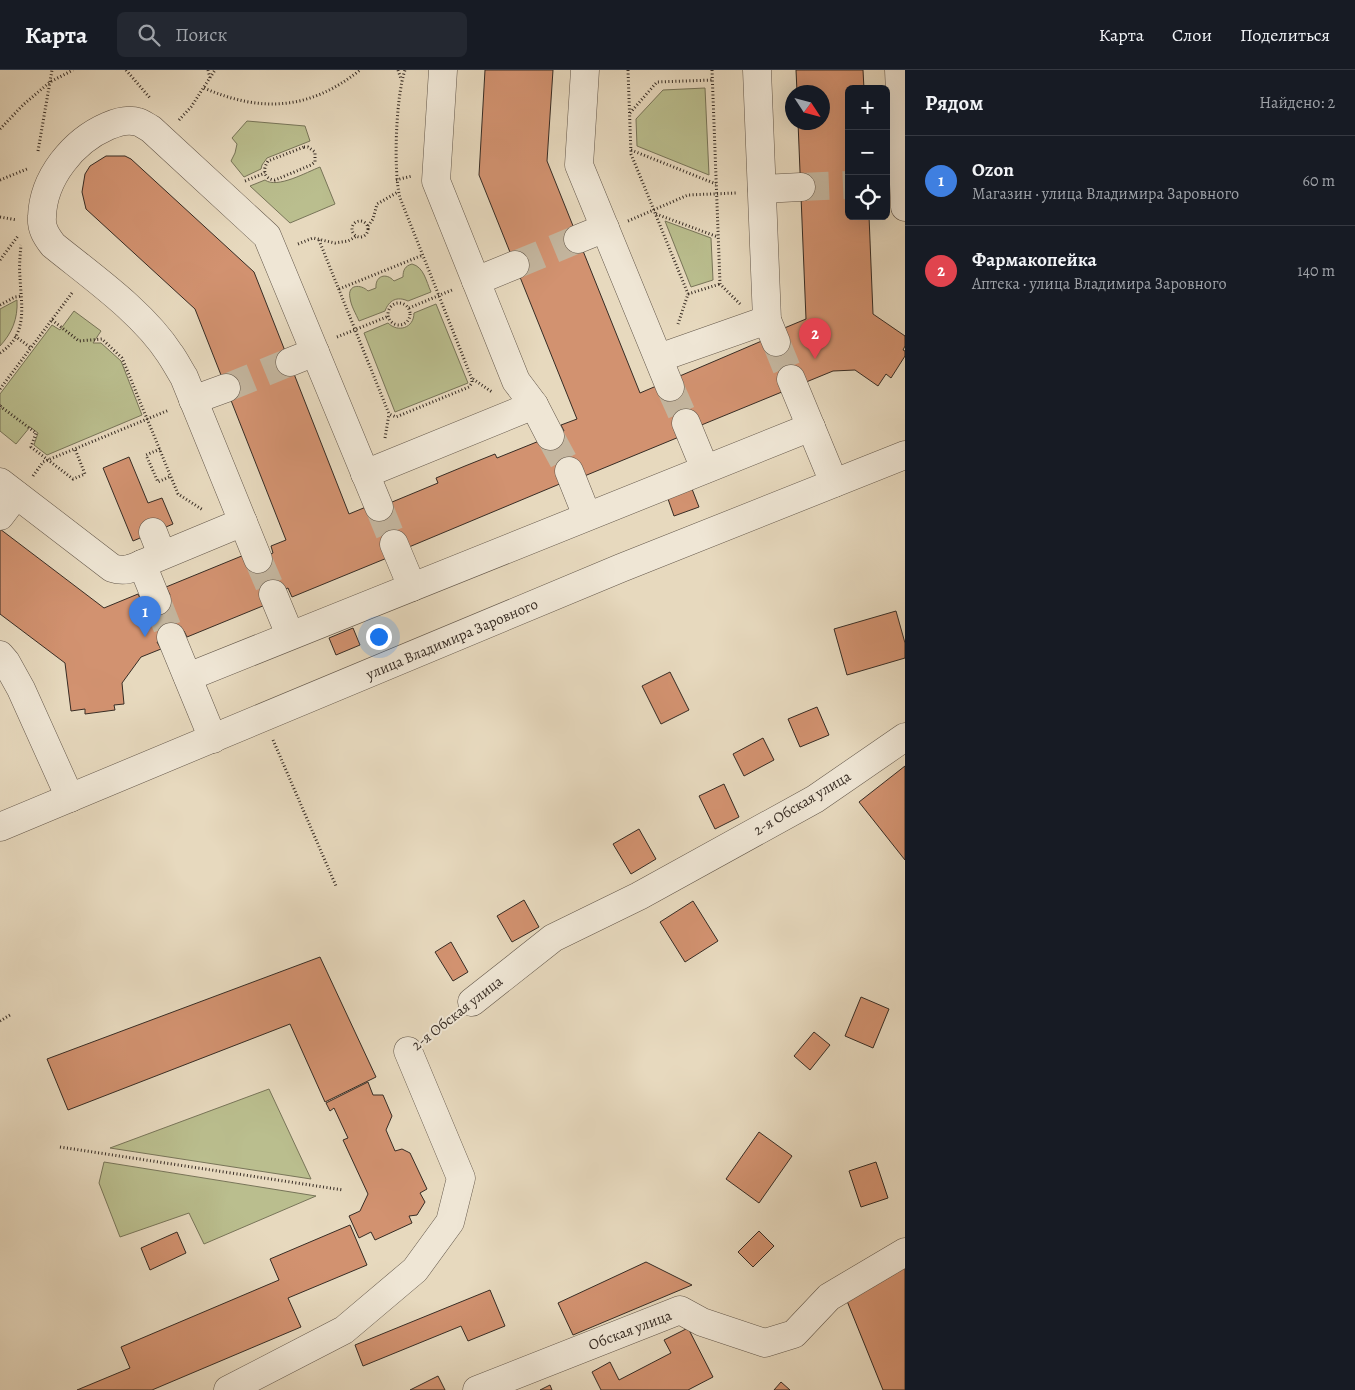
<!DOCTYPE html>
<html lang="ru">
<meta charset="utf-8">
<style>
:root{--surface:#171b24;--page:#242831;--text:#f1f3f6;--muted:#9ea1a6;--line:#363941;--accent:#2563eb}
body{margin:0;font-family:Alegreya,serif;background:var(--page);color:var(--text)}
.controls{position:absolute;right:15px;top:15px;display:grid;overflow:hidden;border-radius:8px;box-shadow:0 5px 20px #0002}
.controls button{width:45px;height:45px;display:grid;place-items:center;padding:0;border:0;border-bottom:1px solid var(--line);background:var(--surface);color:var(--text);font:25px sans-serif}
.compass{position:absolute;left:785px;top:15px;width:45px;height:45px;border-radius:50%;background:var(--surface);box-shadow:0 5px 20px #0002;rotate:126deg}
.you{position:absolute;left:378px;top:566px;width:18px;height:18px;margin:-12px;border:4px solid #fff;border-radius:50%;background:#1a73e8;box-shadow:0 0 0 8px #1a73e833}
.badge{display:grid;place-items:center;width:32px;height:32px;border-radius:50%;background:var(--accent);color:#fff;font-size:16px;font-weight:700}
.pin{position:absolute;translate:-50% -41px;filter:drop-shadow(0 1px 2px #0008)}
.pin::after{content:'';position:absolute;top:26px;width:18px;height:15px;background:inherit;clip-path:polygon(0 0,100% 0,50% 100%)}
.list{margin:0;padding:0;list-style:none}
h2{display:flex;justify-content:space-between;align-items:center;height:65px;margin:0;padding:0 20px;font-size:21px}
h2 small{font-size:16px;font-weight:400;color:var(--muted)}
.list li{display:grid;grid-template-columns:32px 1fr auto;gap:15px;align-items:center;box-sizing:border-box;height:90px;padding:0 20px;border-top:1px solid var(--line)}
.list b{display:block;font-size:19px;white-space:nowrap}
.list p{margin:0;font-size:16px;white-space:nowrap;color:var(--muted)}
.list em{font-size:16px;font-style:normal;color:var(--muted)}
.icon{flex:none;width:28px;height:28px;fill:none;stroke:currentColor;stroke-width:2;stroke-linecap:round;stroke-linejoin:round}
.map{position:relative;flex:none;width:905px;height:1320px;overflow:hidden}
header{display:flex;align-items:center;gap:30px;box-sizing:border-box;height:70px;padding:0 25px;background:var(--surface);border-bottom:1px solid var(--line)}
header strong{font-size:24px}
nav{display:flex;gap:28px;margin-inline-start:auto;font-size:18px}
.search{width:350px;height:45px;background:var(--page);display:flex;align-items:center;gap:12px;box-sizing:border-box;padding:0 18px;border-radius:8px;color:var(--muted);font-size:19px}
main{display:flex}
aside{flex:1;background:var(--surface)}
.map>svg:first-child{display:block}
.green{fill:#babe8e;stroke:#787559}
.building{fill:#d29270;stroke:#372c24}
.lines{fill:none;stroke-linecap:round;stroke-linejoin:round}
.minor-tunnel{stroke:#c4b69f;stroke-width:28;stroke-dasharray:28 14;stroke-linecap:butt}
.minor-casing{stroke:#63574a;stroke-width:29}
.path{stroke:#372c24;stroke-width:3;stroke-dasharray:1 2.5;stroke-linecap:butt}
.minor{stroke:#efe6d5;stroke-width:28}
.labels{text-anchor:middle;dominant-baseline:central;stroke-width:4;stroke-linejoin:round;paint-order:stroke}
.street-label{font-size:15px;fill:#372c24;stroke:#efe6d5}
</style>
<header>
<strong>Карта</strong>
<div class="search"><svg class="icon" aria-label="search" viewBox="0 0 24 24"><circle cx="10" cy="10" r="6"/><path d="M15 15l6 6"/></svg>Поиск</div>
<nav><a>Карта</a><a>Слои</a><a>Поделиться</a></nav>
</header>
<main>
<div class="map">
<svg width="905" height="1320" viewBox="0 0 905 1320">
<rect width="100%" height="100%" fill="#e7d9be"/>
<filter id="stains"><feTurbulence type="fractalNoise" baseFrequency=".004" numOctaves="4"/><feColorMatrix values="0 0 0 0 .2 0 0 0 0 .09 0 0 0 0 .02 0 0 0 .5 -.17"/></filter>
<radialGradient id="worn" r=".72"><stop offset=".6" stop-color="#630" stop-opacity="0"/><stop offset="1" stop-color="#630" stop-opacity=".3"/></radialGradient>
<g class="green">
<path d="M705 18 709 105 637 76 636 49 663 20Z"/>
<path d="M247 51 305 56 310 71 267 88 262 95 261 99 244 107 231 91 235 83 237 74 232 68Z"/>
<path d="M320 97 335 134 290 153 250 116 265 110C277 119 307 102 320 97Z"/>
<path d="M665 151 711 168 713 210 691 217Z"/>
<path d="M412 194C424 197 426 211 431 222L408 231C397 226 389 230 385 241L359 251C356 244 351 236 350 228 347 214 361 214 368 221L376 218C375 206 386 202 394 211L403 207C403 200 405 196 412 194Z"/>
<path d="M17 230C18 249 12 263 0 276V239Z"/>
<path d="M436 234 468 313 395 342 364 263 388 253C398 263 414 258 414 243Z"/>
<path d="M74 241 101 261 93 273H101L121 291 142 345 47 385 34 375 38 363 30 357 16 374 0 361V340L2 336 0 334V324L52 255 60 260Z"/>
<path d="M269 1019 311 1109 110 1078Z"/>
<path d="M104 1092 316 1126 204 1174 189 1143 120 1167 99 1113Z"/>
</g>
<g class="building">
<path d="M485 0H553L547 91 640 323 764 270 782 259 806 249 798 52H822V22H797L796 0H863L864 19H849V146H869L873 244 905 266V276L903 280 905 281V286L891 308 886 304 878 316 855 300 833 301 699 356 679 367 582 407 562 413 409 477 387 488 292 527 288 518 267 527 270 533 187 567 184 561 157 572 161 579 141 587 122 613 124 634 114 635 115 640 85 644V639L71 641 65 593 0 544V459L104 538 138 524 144 536 170 525 166 517 249 483 253 491 273 483 271 476 286 470 195 239 86 139 82 122 85 104 90 96 106 86H125L131 89 254 202 349 444 366 437 368 442 438 413 436 408 465 396 495 384 497 388 564 361 561 355 577 349 479 105Z"/>
<path d="M129 387 148 433 162 428 173 454 133 471 103 398Z"/>
<path d="M692 419 699 437 674 446 668 429Z"/>
<path d="M896 541 905 573V588L847 605 834 559Z"/>
<path d="M353 558 360 575 336 585 329 568Z"/>
<path d="M670 602 689 640 661 654 642 616Z"/>
<path d="M817 637 829 665 800 677 788 649Z"/>
<path d="M763 668 774 690 744 706 733 684Z"/>
<path d="M905 696V790L859 732Z"/>
<path d="M724 714 739 747 715 759 699 726Z"/>
<path d="M639 759 656 789 631 804 613 774Z"/>
<path d="M524 830 539 857 512 872 497 846Z"/>
<path d="M693 831 718 871 685 892 660 852Z"/>
<path d="M451 872 468 902 453 911 435 882Z"/>
<path d="M320 887 376 1007 325 1032 290 954 68 1040 47 989Z"/>
<path d="M861 927 889 939 873 978 845 966Z"/>
<path d="M814 962 830 975 810 1000 794 986Z"/>
<path d="M368 1012 373 1025H383L392 1046 386 1060 395 1081 402 1079 410 1083 427 1119 420 1123 425 1132 417 1145 409 1146 412 1153 375 1170 371 1162 359 1168 349 1146 360 1141 368 1124 343 1070 348 1068 334 1038 330 1041 326 1033Z"/>
<path d="M759 1062 792 1086 759 1133 726 1109Z"/>
<path d="M876 1092 888 1128 861 1137 849 1101Z"/>
<path d="M350 1155 367 1195 288 1228 301 1257 152 1320H77L130 1298 121 1277 279 1210 270 1189Z"/>
<path d="M759 1161 774 1176 753 1197 738 1182Z"/>
<path d="M177 1162 186 1183 150 1200 141 1178Z"/>
<path d="M646 1192 692 1215 573 1265 558 1233Z"/>
<path d="M905 1195V1320H883L847 1231Z"/>
<path d="M490 1220 505 1256 468 1271 461 1256 363 1296 355 1275Z"/>
<path d="M688 1258 713 1307 688 1320H601L592 1302 610 1292 619 1310 671 1283 664 1270Z"/>
<path d="M438 1306 445 1320H410Z"/>
<path d="M781 1312 790 1320H774Z"/>
<path d="M550 1315 552 1320H540Z"/>
</g>
<g class="lines">
<g class="minor-tunnel">
<path d="M801 117 849 115"/>
<path d="M515 195 578 169"/>
<path d="M776 272 791 309"/>
<path d="M670 317 686 353"/>
<path d="M226 318 290 292"/>
<path d="M550 366 569 401"/>
<path d="M379 437 394 474"/>
<path d="M258 489 273 524"/>
<path d="M157 531 171 567"/>
</g>
<g class="minor-casing">
<g id="minor">
<path d="M443 0 436 111 516 311 534 335 550 366"/>
<path d="M585 0 579 95 670 317"/>
<path d="M757 0 767 250 776 272"/>
<path d="M899 0 905 137"/>
<path d="M762 119 801 117"/>
<path d="M578 169 605 158"/>
<path d="M476 211 515 195"/>
<path d="M659 288 767 250"/>
<path d="M290 292 315 282"/>
<path d="M791 309 834 413"/>
<path d="M193 330 226 318"/>
<path d="M686 353 705 399"/>
<path d="M569 401 587 446"/>
<path d="M365 404 534 335"/>
<path d="M0 412 112 498C124 502 131 499 142 494L157 531"/>
<path d="M0 446 16 425"/>
<path d="M153 462 162 485"/>
<path d="M394 474 412 517"/>
<path d="M258 489 184 307C179 299 175 291 170 284 143 242 91 206 53 175 46 166 41 158 42 147 43 108 73 71 108 56 117 52 129 49 138 52 142 53 147 57 151 59L267 166 379 437"/>
<path d="M142 494 243 452"/>
<path d="M273 524 290 565"/>
<path d="M171 567 213 669"/>
<path d="M0 585 6 592 21 619 70 728"/>
<path d="M188 607 811 357"/>
<path d="M0 757 621 498 905 385"/>
<path d="M472 932 553 868 639 826 815 729 905 667"/>
<path d="M228 1320 344 1260 415 1200 450 1152 461 1108 408 981"/>
<path d="M477 1320 680 1240 702 1252 765 1273 794 1264 829 1227 905 1182"/>
</g>
</g>
<g class="path">
<path d="M126 0 150 28"/>
<path d="M208 0 210 8"/>
<path d="M398 0 401 9"/>
<path d="M628 0 631 84 688 224 678 254"/>
<path d="M712 0 720 214 740 234"/>
<path d="M204 18C261 43 310 40 360 0"/>
<path d="M630 43 657 12 712 10"/>
<path d="M179 50 191 37 215 0"/>
<path d="M0 59 24 34 50 12 73 0"/>
<path d="M304 77H308L315 82V92L311 95 275 110C264 109 262 100 268 91Z"/>
<path d="M631 80 716 114"/>
<path d="M38 81 52 0"/>
<path d="M0 110 27 99"/>
<path d="M396 110 412 106"/>
<path d="M245 111 265 103"/>
<path d="M656 144 718 167"/>
<path d="M0 147 17 150"/>
<circle cx="360" cy="159" r="8"/>
<path d="M628 151 688 125 736 123"/>
<path d="M368 156 373 149 377 134 398 122"/>
<path d="M319 170 389 344 396 347 469 317 472 313V309L400 128C393 101 396 26 405 0"/>
<path d="M298 174 313 168 335 173 348 171 357 166"/>
<path d="M0 190 18 166"/>
<path d="M339 219 423 185"/>
<path d="M688 224 720 214"/>
<circle cx="399" cy="244" r="11"/>
<path d="M0 235 15 227 22 226"/>
<path d="M409 238 452 220"/>
<path d="M52 250 79 271 102 269 122 288 178 424 203 440"/>
<path d="M15 266 31 278"/>
<path d="M337 267 389 246"/>
<path d="M0 283C29 264 21 235 20 207 19 197 20 186 21 175"/>
<path d="M473 309 492 322"/>
<path d="M0 319 72 223"/>
<path d="M0 336 36 363 31 377 73 409 85 404 75 379"/>
<path d="M385 368 389 344"/>
<path d="M160 379 146 385 158 412 171 406"/>
<path d="M33 406 43 392 169 340"/>
<path d="M273 670 336 816"/>
<path d="M0 951 10 945"/>
<path d="M428 966 452 947"/>
<path d="M60 1077 343 1120"/>
</g>
<use href="#minor" class="minor"/>
</g>
<g class="labels">
<g class="street-label">
<text transform="translate(452 569) rotate(-23)">улица Владимира Заровного</text>
<text transform="translate(802 733) rotate(-31)">2-я Обская улица</text>
<text transform="translate(457 943) rotate(-38)">2-я Обская улица</text>
<text transform="translate(630 1260) rotate(-21)">Обская улица</text>
</g>
</g>
<rect width="100%" height="100%" filter="url(#stains)"/>
<rect width="100%" height="100%" fill="url(#worn)"/>
</svg>
<div class="controls">
<button>+</button>
<button>−</button>
<button><svg class="icon" aria-label="locate" viewBox="0 0 24 24"><circle cx="12" cy="12" r="6"/><path d="M12 2v4M12 18v4M2 12h4M18 12h4"/></svg></button>
</div>
<svg class="compass" viewBox="-18 -18 36 36"><path d="M0-13l5 13h-10z" fill="#e53935"/><path d="M0 13l5-13h-10z" fill="#9ea1a6"/></svg>
<div class="you"></div>
<div class="pin badge" style="left:145px;top:567px;background:#3f7fe0">1</div>
<div class="pin badge" style="left:815px;top:289px;background:#e0444e">2</div>
</div>
<aside>
<h2>Рядом<small>Найдено: 2</small></h2>
<ul class="list">
<li><span class="badge" style="background:#3f7fe0">1</span><div><b>Ozon</b><p>Магазин · улица Владимира Заровного</p></div><em>60 m</em></li>
<li><span class="badge" style="background:#e0444e">2</span><div><b>Фармакопейка</b><p>Аптека · улица Владимира Заровного</p></div><em>140 m</em></li>
</ul>
</aside>
</main>
